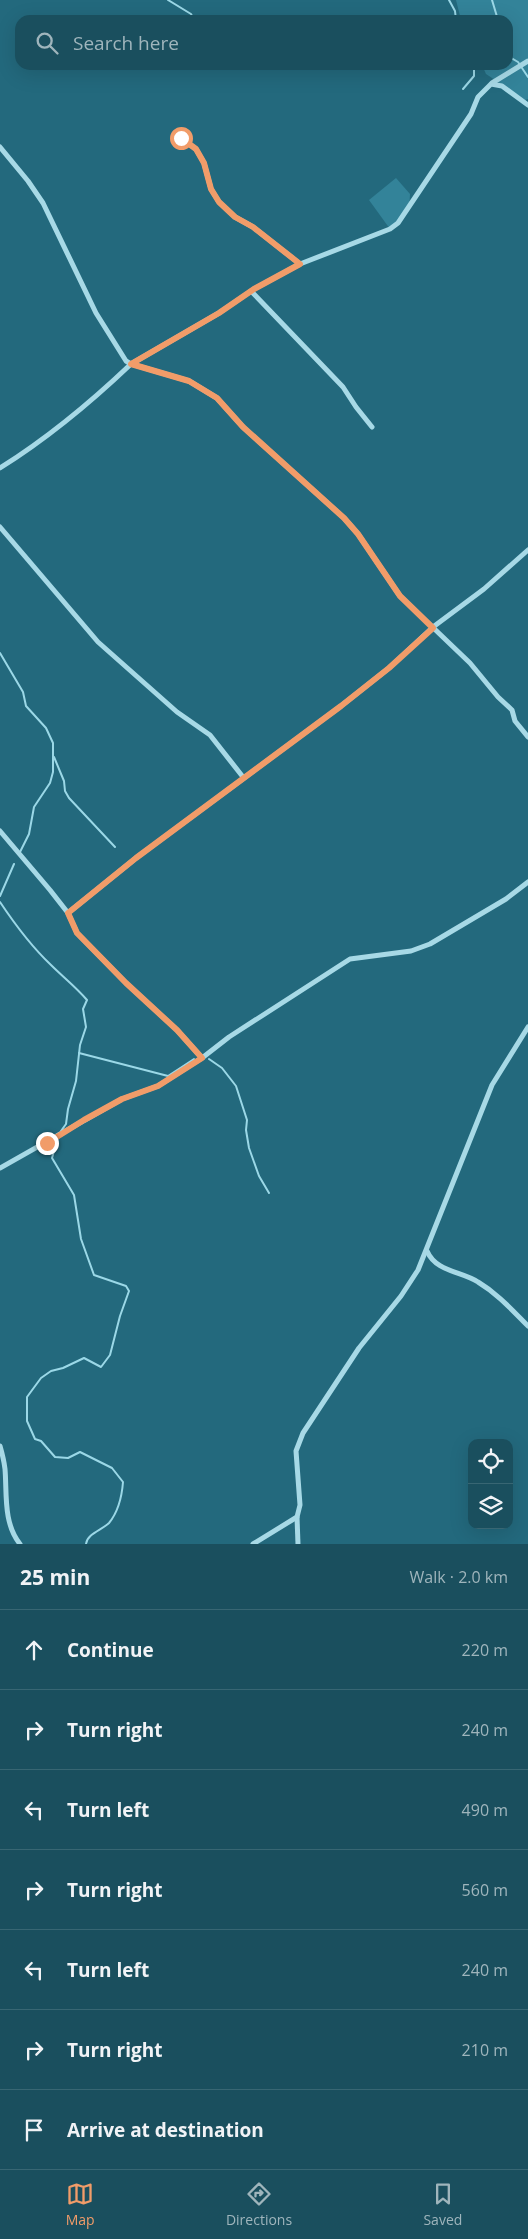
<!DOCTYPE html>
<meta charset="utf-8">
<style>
:root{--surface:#1a4f5e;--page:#275967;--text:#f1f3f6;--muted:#9fb5bc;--line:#386673;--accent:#f19c69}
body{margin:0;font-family:"Open Sans",sans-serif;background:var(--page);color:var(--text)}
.controls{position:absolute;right:15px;bottom:15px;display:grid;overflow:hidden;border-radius:10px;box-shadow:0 5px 20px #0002}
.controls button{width:45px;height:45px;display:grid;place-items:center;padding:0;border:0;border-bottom:1px solid var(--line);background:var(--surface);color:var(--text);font:25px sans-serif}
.stop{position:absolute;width:15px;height:15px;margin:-11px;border:4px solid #f19c69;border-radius:50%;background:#fff}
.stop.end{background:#f19c69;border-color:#fff;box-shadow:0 1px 5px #0008}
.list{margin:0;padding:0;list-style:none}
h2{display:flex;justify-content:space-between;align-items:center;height:65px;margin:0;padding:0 20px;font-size:21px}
h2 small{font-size:16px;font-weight:400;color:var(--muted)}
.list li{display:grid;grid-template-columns:32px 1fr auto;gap:15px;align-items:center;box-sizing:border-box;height:80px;padding:0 20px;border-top:1px solid var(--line)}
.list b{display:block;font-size:19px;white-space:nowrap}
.list em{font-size:16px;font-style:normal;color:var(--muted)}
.icon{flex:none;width:28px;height:28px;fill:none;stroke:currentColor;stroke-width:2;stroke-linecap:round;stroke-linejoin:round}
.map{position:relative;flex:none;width:528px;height:1544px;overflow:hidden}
.search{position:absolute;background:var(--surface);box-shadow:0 5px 20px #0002;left:15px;right:15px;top:15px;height:55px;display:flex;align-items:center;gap:12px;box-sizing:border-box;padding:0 18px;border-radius:15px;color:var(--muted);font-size:19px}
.sheet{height:625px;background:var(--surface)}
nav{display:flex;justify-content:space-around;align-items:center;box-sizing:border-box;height:70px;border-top:1px solid var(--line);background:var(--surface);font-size:14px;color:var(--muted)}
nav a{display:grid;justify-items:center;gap:2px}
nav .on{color:var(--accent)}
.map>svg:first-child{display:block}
.green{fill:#338399}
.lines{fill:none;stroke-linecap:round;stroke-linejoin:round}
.stream{stroke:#9bd8e7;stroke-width:2}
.minor{stroke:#a7d9e6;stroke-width:5}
.route{stroke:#f19c69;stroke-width:6}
</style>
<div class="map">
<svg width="528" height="1544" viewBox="0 0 528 1544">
<rect width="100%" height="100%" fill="#23697d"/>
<g class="green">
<path d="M456 0H528V99L525 100 486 74 482 65H508V20H461Z"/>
<path d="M396 178 410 194 409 209 390 229 369 200Z"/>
</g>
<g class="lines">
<g class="stream">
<path d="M168 0 191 14 194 20"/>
<path d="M449 0 455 11 456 20"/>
<path d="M492 0 498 20"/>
<path d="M508 56 518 62 528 77"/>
<path d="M239 65 259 68 269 65"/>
<path d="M463 89 474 76V65"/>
<path d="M0 653 23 692 26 706 46 728 53 743V772L50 783 34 807 29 834 20 852"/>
<path d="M54 757 64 781 65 791 69 798 115 847"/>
<path d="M0 896 14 864"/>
<path d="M0 902C14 923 33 948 51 965 63 977 76 987 87 1000L83 1009 86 1027 80 1045 76 1081 68 1109 66 1124 61 1131"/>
<path d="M79 1053 168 1076 194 1059"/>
<path d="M209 1059 222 1068 236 1086 247 1120 246 1130 249 1148 259 1176 269 1193"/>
<path d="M58 1137 52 1158 74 1195 81 1239 94 1275 126 1286 129 1291 120 1316 110 1355 101 1367 84 1358 63 1368 51 1371 41 1378 27 1397V1421L35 1439 41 1441 55 1457 68 1458 80 1452 112 1468 123 1482C122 1495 118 1512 109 1523 102 1530 87 1534 86 1544"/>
</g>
<g class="minor">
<path d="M492 83 528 61"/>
<path d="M528 105 502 86 491 84 478 97 471 114 398 223 390 229 300 264 254 289 219 313 131 364 189 381 217 398 243 427 344 518 358 534 400 596 470 663 498 697 512 710 515 721 528 737"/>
<path d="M181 138 196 149 204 163 211 189 219 202 235 217 253 227 300 264"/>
<path d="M0 147 28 181 43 203 96 313 126 361 131 364C90 403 48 438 0 468"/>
<path d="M251 291 343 387 356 407 372 427"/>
<path d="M0 527 98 642 177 712 210 735 243 777"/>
<path d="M0 831 50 890 68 913 77 933 126 983 177 1030 202 1058"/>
<path d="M68 913 136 858 341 706 389 668 433 627 484 589 528 550"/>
<path d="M0 1168 122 1099 158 1086 202 1058 229 1037 350 959 411 951 430 944 506 899 528 882"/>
<path d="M427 1251C436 1272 461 1271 478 1282 498 1294 512 1310 528 1326"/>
<path d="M0 1446C2 1453 4 1461 5 1469 7 1493 3 1523 20 1544"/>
<path d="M297 1517 298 1544"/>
<path d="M253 1544 297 1517 300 1505 296 1451 303 1433 359 1348 401 1296 418 1270 492 1085 528 1027"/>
</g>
</g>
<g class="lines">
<path class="route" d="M47 1143 84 1120 122 1099 158 1086 202 1058 177 1030 126 983 77 933 68 913 136 858 341 706 389 668 433 628 400 596 358 534 344 518 243 427 217 398 189 381 131 364 219 313 254 289 300 264 253 227 235 217 219 202 211 189 204 163 196 149 181 138"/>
</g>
</svg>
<div class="controls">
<button><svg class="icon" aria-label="locate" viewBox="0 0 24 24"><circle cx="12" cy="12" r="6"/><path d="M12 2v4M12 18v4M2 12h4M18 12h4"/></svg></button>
<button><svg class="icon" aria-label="layers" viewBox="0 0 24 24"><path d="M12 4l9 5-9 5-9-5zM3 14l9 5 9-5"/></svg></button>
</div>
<div class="stop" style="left:181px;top:138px"></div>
<div class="stop end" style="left:47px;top:1143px"></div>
<div class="search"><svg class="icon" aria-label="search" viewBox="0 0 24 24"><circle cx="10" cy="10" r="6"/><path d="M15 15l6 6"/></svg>Search here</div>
</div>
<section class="sheet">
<h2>25 min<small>Walk · 2.0 km</small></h2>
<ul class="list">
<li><svg class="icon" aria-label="ahead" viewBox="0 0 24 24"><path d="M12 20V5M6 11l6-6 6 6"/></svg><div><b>Continue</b></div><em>220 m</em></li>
<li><svg class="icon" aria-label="right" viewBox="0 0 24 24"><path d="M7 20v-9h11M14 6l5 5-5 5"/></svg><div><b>Turn right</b></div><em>240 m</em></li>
<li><svg class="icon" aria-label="left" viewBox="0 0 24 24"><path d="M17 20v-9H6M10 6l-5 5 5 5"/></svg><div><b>Turn left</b></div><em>490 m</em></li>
<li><svg class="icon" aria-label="right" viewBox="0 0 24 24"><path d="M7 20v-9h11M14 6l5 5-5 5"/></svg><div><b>Turn right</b></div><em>560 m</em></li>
<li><svg class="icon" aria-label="left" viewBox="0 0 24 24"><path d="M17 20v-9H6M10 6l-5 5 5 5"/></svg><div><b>Turn left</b></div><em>240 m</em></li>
<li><svg class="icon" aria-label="right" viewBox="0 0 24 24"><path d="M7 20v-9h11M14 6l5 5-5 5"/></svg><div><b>Turn right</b></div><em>210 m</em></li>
<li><svg class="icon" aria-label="arrive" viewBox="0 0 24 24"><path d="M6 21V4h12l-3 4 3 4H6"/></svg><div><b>Arrive at destination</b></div></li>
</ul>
</section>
<nav>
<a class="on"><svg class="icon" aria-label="map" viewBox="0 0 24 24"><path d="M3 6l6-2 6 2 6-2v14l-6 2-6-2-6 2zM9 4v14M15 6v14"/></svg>Map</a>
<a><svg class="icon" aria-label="directions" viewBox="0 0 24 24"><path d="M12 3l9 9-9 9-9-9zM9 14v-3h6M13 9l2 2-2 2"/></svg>Directions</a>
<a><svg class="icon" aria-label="saved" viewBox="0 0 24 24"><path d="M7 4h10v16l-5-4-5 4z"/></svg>Saved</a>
</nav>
